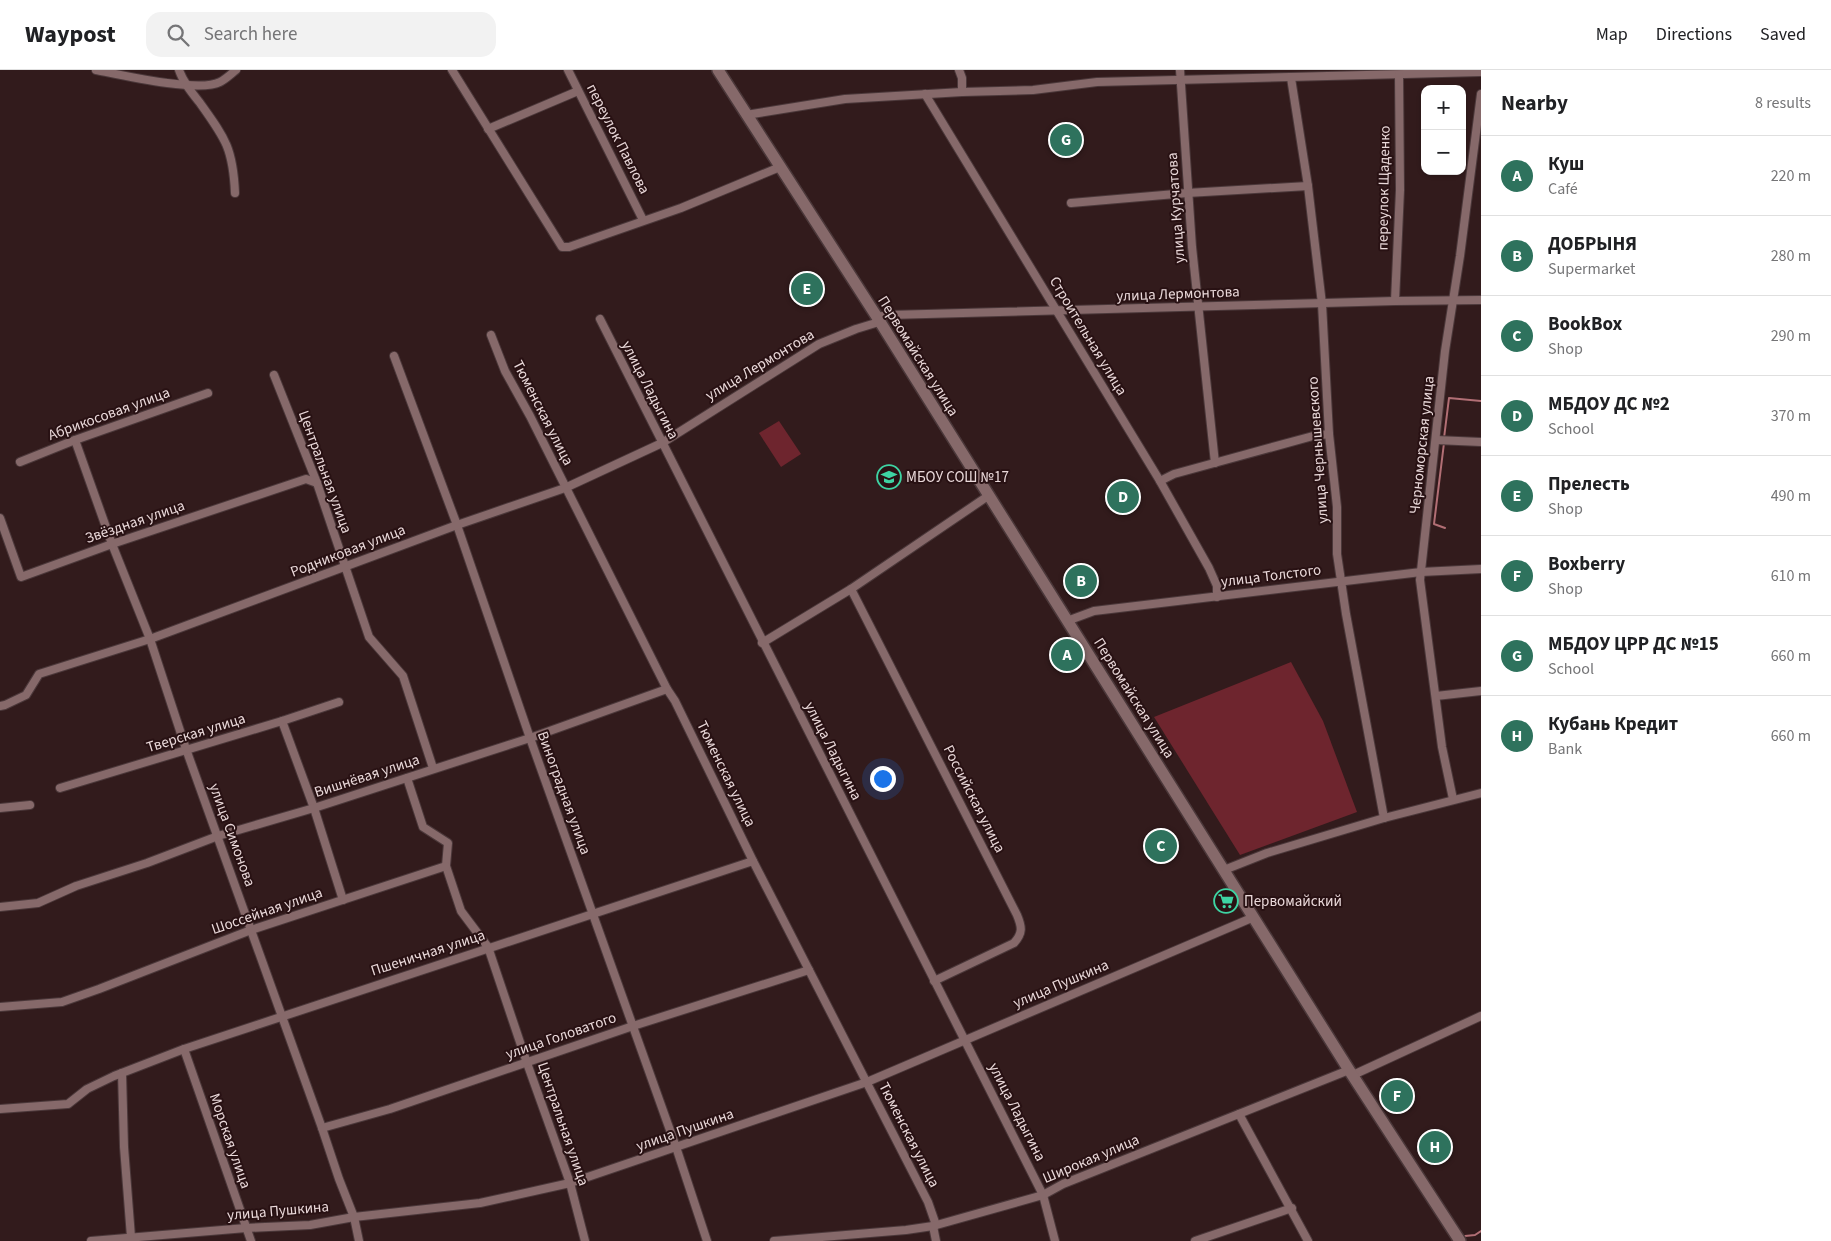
<!DOCTYPE html>
<meta charset="utf-8">
<style>
:root{--surface:#fff;--page:#f2f2f2;--text:#202124;--muted:#757577;--line:#e0e0e0;--accent:#2e725d}
body{margin:0;font-family:"Source Sans 3",sans-serif;background:var(--page);color:var(--text)}
.controls{position:absolute;right:15px;top:15px;display:grid;overflow:hidden;border-radius:10px;box-shadow:0 1px 4px #0004}
.controls button{width:45px;height:45px;display:grid;place-items:center;padding:0;border:0;border-bottom:1px solid var(--line);background:var(--surface);color:var(--text);font:25px sans-serif}
.you{position:absolute;left:882px;top:708px;width:18px;height:18px;margin:-12px;border:4px solid #fff;border-radius:50%;background:#1a73e8;box-shadow:0 0 0 8px #1a73e833}
.badge{display:grid;place-items:center;width:32px;height:32px;border-radius:50%;background:var(--accent);color:#fff;font-size:16px;font-weight:700}
.pin{position:absolute;translate:-50% -50%;border:2px solid #fff;box-shadow:0 1px 5px #0006}
.list{margin:0;padding:0;list-style:none}
h2{display:flex;justify-content:space-between;align-items:center;height:65px;margin:0;padding:0 20px;font-size:21px}
h2 small{font-size:16px;font-weight:400;color:var(--muted)}
.list li{display:grid;grid-template-columns:32px 1fr auto;gap:15px;align-items:center;box-sizing:border-box;height:80px;padding:0 20px;border-top:1px solid var(--line)}
.list b{display:block;font-size:19px;white-space:nowrap}
.list p{margin:0;font-size:16px;white-space:nowrap;color:var(--muted)}
.list em{font-size:16px;font-style:normal;color:var(--muted)}
.icon{flex:none;width:28px;height:28px;fill:none;stroke:currentColor;stroke-width:2;stroke-linecap:round;stroke-linejoin:round}
.map{position:relative;flex:none;width:1481px;height:1171px;overflow:hidden}
header{display:flex;align-items:center;gap:30px;box-sizing:border-box;height:70px;padding:0 25px;background:var(--surface);border-bottom:1px solid var(--line)}
header strong{font-size:24px}
nav{display:flex;gap:28px;margin-inline-start:auto;font-size:18px}
.search{width:350px;height:45px;background:var(--page);display:flex;align-items:center;gap:12px;box-sizing:border-box;padding:0 18px;border-radius:15px;color:var(--muted);font-size:19px}
main{display:flex}
aside{flex:1;background:var(--surface)}
.map>svg:first-child{display:block}
.pitch{fill:#6e252e}
.lines{fill:none;stroke-linecap:round;stroke-linejoin:round}
.stream{stroke:#b26f75;stroke-width:2}
.street-casing{stroke:#4b383a;stroke-width:10}
.secondary-casing{stroke:#4b383a;stroke-width:14}
.street{stroke:#86696a;stroke-width:8}
.secondary{stroke:#86696a;stroke-width:11}
.labels{text-anchor:middle;dominant-baseline:central;stroke-width:4;stroke-linejoin:round;paint-order:stroke}
.street-label{font-size:15px;fill:#ead9da;stroke:#281113}
.poi-label{font-size:15px;fill:#ead9da;stroke:#281113;text-anchor:start}
</style>
<header>
<strong>Waypost</strong>
<div class="search"><svg class="icon" aria-label="search" viewBox="0 0 24 24"><circle cx="10" cy="10" r="6"/><path d="M15 15l6 6"/></svg>Search here</div>
<nav><a>Map</a><a>Directions</a><a>Saved</a></nav>
</header>
<main>
<div class="map">
<svg width="1481" height="1171" viewBox="0 0 1481 1171">
<rect width="100%" height="100%" fill="#321b1c"/>
<g class="pitch">
<path d="M779 351 801 384 781 397 759 363Z"/>
<path d="M1291 592 1323 651 1357 742 1240 785 1154 647Z"/>
</g>
<g class="lines">
<g class="stream">
<path d="M1444 368 1449 328 1481 331"/>
<path d="M1444 373 1434 454 1445 458"/>
<path d="M1465 1166 1475 1165 1481 1161"/>
</g>
<g class="street-casing">
<g id="street">
<path d="M96 0C121 5 199 23 220 12 226 9 231 4 236 0"/>
<path d="M179 0C183 12 192 23 200 33 225 68 233 78 235 123"/>
<path d="M452 0 562 177H569L681 138 780 97"/>
<path d="M568 0 643 150"/>
<path d="M959 0 962 8V22"/>
<path d="M1180 0 1192 177 1215 393"/>
<path d="M1291 8 1308 116 1322 234 1329 364 1337 437V484L1346 544 1384 748"/>
<path d="M925 24 1160 411 1209 498 1217 516V527"/>
<path d="M746 45 845 29 962 22 1033 20 1097 12 1481 2"/>
<path d="M488 59 578 21"/>
<path d="M1071 133 1187 123 1308 116"/>
<path d="M1395 231 1400 120 1399 5"/>
<path d="M877 247 889 245 1395 231 1481 230"/>
<path d="M600 249 1043 1125 1055 1171"/>
<path d="M491 265 505 301 530 346 667 619 675 631 753 791 928 1132 936 1155"/>
<path d="M394 286 457 455 530 668 676 1077 707 1171"/>
<path d="M274 305 317 413 369 567 403 606 433 698"/>
<path d="M75 370 112 474 150 569 186 679 322 1058 339 1109 354 1147 359 1171"/>
<path d="M1436 370 1481 372"/>
<path d="M20 392 75 370 208 323"/>
<path d="M1160 411 1174 404 1313 366 1329 364"/>
<path d="M0 448 21 507 112 474 306 409 317 413"/>
<path d="M851 519 1017 845C1022 857 1023 863 1014 873L934 911"/>
<path d="M1067 551 1094 541 1421 502 1481 499"/>
<path d="M762 573 851 519 988 426"/>
<path d="M1436 626 1481 621"/>
<path d="M0 636 5 635 26 625 39 604 150 569 457 455 565 418 662 373 819 274 856 259 879 252"/>
<path d="M282 651 314 738 343 830"/>
<path d="M407 708 423 757 448 773 446 796 461 841 488 877 527 993 570 1113 585 1171"/>
<path d="M60 718 282 651 339 632"/>
<path d="M1453 729 1442 677 1420 510 1445 281 1460 186 1481 24"/>
<path d="M0 738 30 735"/>
<path d="M1224 800 1267 783 1384 748 1481 723"/>
<path d="M0 837 38 833 76 816 147 793 218 766 314 738 530 668 667 619"/>
<path d="M0 937 62 932 99 919 251 860 446 796"/>
<path d="M184 979 251 1171"/>
<path d="M122 1003 124 1077 131 1167"/>
<path d="M1353 1005 1481 946"/>
<path d="M0 1039 68 1034 87 1019 114 1006 184 979 753 791"/>
<path d="M1239 1044 1308 1171"/>
<path d="M322 1058 390 1039 633 956 809 900"/>
<path d="M933 1156 936 1171"/>
<path d="M91 1171 246 1158 310 1155 354 1147 480 1133 570 1113 867 1012 1254 847"/>
<path d="M774 1171 906 1160 933 1156 1043 1125 1063 1114 1349 1000"/>
<path d="M1195 1171 1292 1138"/>
</g>
</g>
<g class="secondary-casing">
<path id="secondary" d="M718 0 877 247 1349 1000 1460 1171"/>
</g>
<use href="#street" class="street"/>
<use href="#secondary" class="secondary"/>
</g>
<defs>
<g id="school-ring" transform="scale(1.25)"><circle r="9.5" fill="#281113" stroke="#3ed4a3" stroke-width="1.5"/><path d="M0-5L7-2L0 1L-7-2ZM-4 1L0 2.5L4 1V4Q0 6-4 4Z" fill="#3ed4a3"/></g>
<g id="supermarket-ring" transform="scale(1.25)"><circle r="9.5" fill="#281113" stroke="#3ed4a3" stroke-width="1.5"/><path d="M-6-5.5h2.5l.6 2H6L4.5 2H-2.5L-4.4-4H-6ZM-1.5 3.2a1.3 1.3 0 1 0 .1 0ZM3 3.2a1.3 1.3 0 1 0 .1 0Z" fill="#3ed4a3"/></g>
</defs>
<g fill-rule="evenodd">
<use href="#school-ring" x="889" y="407"/>
<use href="#supermarket-ring" x="1226" y="831"/>
</g>
<g class="labels">
<g class="street-label">
<text transform="translate(618 69) rotate(63)">переулок Павлова</text>
<text transform="translate(1384 118) rotate(-89)">переулок Щаденко</text>
<text transform="translate(1176 138) rotate(-94)">улица Курчатова</text>
<text transform="translate(1178 224) rotate(-2)">улица Лермонтова</text>
<text transform="translate(1088 266) rotate(59)">Строительная улица</text>
<text transform="translate(918 286) rotate(58)">Первомайская улица</text>
<text transform="translate(760 295) rotate(-31)">улица Лермонтова</text>
<text transform="translate(650 320) rotate(63)">улица Ладыгина</text>
<text transform="translate(543 343) rotate(63)">Тюменская улица</text>
<text transform="translate(109 344) rotate(-20)">Абрикосовая улица</text>
<text transform="translate(1422 375) rotate(-84)">Черноморская улица</text>
<text transform="translate(1318 380) rotate(-94)">улица Чернышевского</text>
<text transform="translate(325 402) rotate(70)">Центральная улица</text>
<text transform="translate(135 452) rotate(-19)">Звёздная улица</text>
<text transform="translate(348 481) rotate(-21)">Родниковая улица</text>
<text transform="translate(1271 506) rotate(-7)">улица Толстого</text>
<text transform="translate(1134 628) rotate(58)">Первомайская улица</text>
<text transform="translate(196 663) rotate(-17)">Тверская улица</text>
<text transform="translate(833 681) rotate(63)">улица Ладыгина</text>
<text transform="translate(726 704) rotate(64)">Тюменская улица</text>
<text transform="translate(367 706) rotate(-18)">Вишнёвая улица</text>
<text transform="translate(564 723) rotate(70)">Виноградная улица</text>
<text transform="translate(974 729) rotate(63)">Российская улица</text>
<text transform="translate(232 765) rotate(70)">улица Симонова</text>
<text transform="translate(267 841) rotate(-19)">Шоссейная улица</text>
<text transform="translate(428 883) rotate(-18)">Пшеничная улица</text>
<text transform="translate(1061 914) rotate(-23)">улица Пушкина</text>
<text transform="translate(561 966) rotate(-19)">улица Головатого</text>
<text transform="translate(1017 1042) rotate(63)">улица Ладыгина</text>
<text transform="translate(563 1054) rotate(71)">Центральная улица</text>
<text transform="translate(685 1060) rotate(-19)">улица Пушкина</text>
<text transform="translate(909 1065) rotate(63)">Тюменская улица</text>
<text transform="translate(230 1071) rotate(71)">Морская улица</text>
<text transform="translate(1091 1089) rotate(-23)">Широкая улица</text>
<text transform="translate(278 1141) rotate(-5)">улица Пушкина</text>
</g>
<g class="poi-label">
<text x="906" y="407">МБОУ СОШ №17</text>
<text x="1244" y="831">Первомайский</text>
</g>
</g>
</svg>
<div class="controls">
<button>+</button>
<button>−</button>
</div>
<div class="you"></div>
<div class="pin badge" style="left:1067px;top:585px">A</div>
<div class="pin badge" style="left:1081px;top:511px">B</div>
<div class="pin badge" style="left:1161px;top:776px">C</div>
<div class="pin badge" style="left:1123px;top:427px">D</div>
<div class="pin badge" style="left:807px;top:219px">E</div>
<div class="pin badge" style="left:1397px;top:1026px">F</div>
<div class="pin badge" style="left:1066px;top:70px">G</div>
<div class="pin badge" style="left:1435px;top:1077px">H</div>
</div>
<aside>
<h2>Nearby<small>8 results</small></h2>
<ul class="list">
<li><span class="badge">A</span><div><b>Куш</b><p>Café</p></div><em>220 m</em></li>
<li><span class="badge">B</span><div><b>ДОБРЫНЯ</b><p>Supermarket</p></div><em>280 m</em></li>
<li><span class="badge">C</span><div><b>BookBox</b><p>Shop</p></div><em>290 m</em></li>
<li><span class="badge">D</span><div><b>МБДОУ ДС №2</b><p>School</p></div><em>370 m</em></li>
<li><span class="badge">E</span><div><b>Прелесть</b><p>Shop</p></div><em>490 m</em></li>
<li><span class="badge">F</span><div><b>Boxberry</b><p>Shop</p></div><em>610 m</em></li>
<li><span class="badge">G</span><div><b>МБДОУ ЦРР ДС №15</b><p>School</p></div><em>660 m</em></li>
<li><span class="badge">H</span><div><b>Кубань Кредит</b><p>Bank</p></div><em>660 m</em></li>
</ul>
</aside>
</main>
